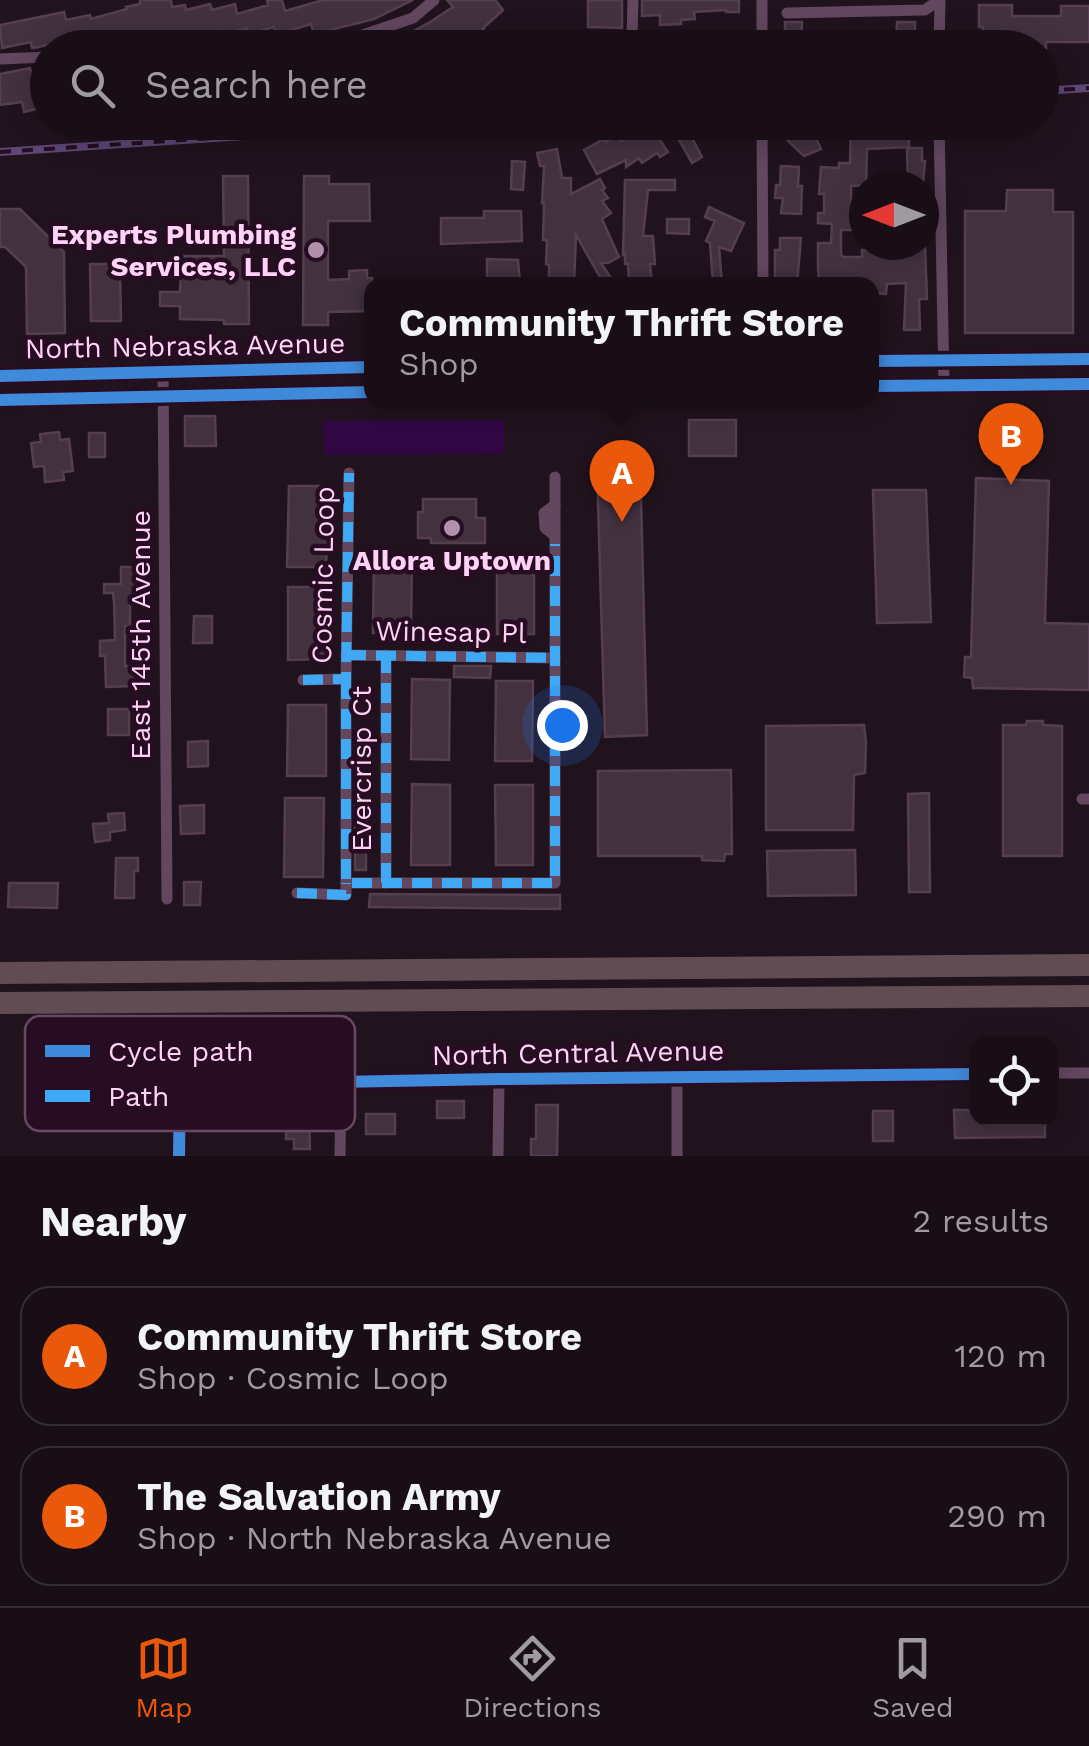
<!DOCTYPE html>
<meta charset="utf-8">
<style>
:root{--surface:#190e16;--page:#261c23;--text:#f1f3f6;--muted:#9f9ca1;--line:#372e35;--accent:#ea580c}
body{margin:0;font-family:"Work Sans",sans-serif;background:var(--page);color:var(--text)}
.controls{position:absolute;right:30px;bottom:30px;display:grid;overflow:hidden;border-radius:20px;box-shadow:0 5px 25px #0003}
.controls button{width:90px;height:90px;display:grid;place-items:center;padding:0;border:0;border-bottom:2px solid var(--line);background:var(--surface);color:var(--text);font:50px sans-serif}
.compass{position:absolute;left:849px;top:170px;width:90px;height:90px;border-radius:50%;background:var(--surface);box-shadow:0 5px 25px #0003;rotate:270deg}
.you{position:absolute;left:562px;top:725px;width:35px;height:35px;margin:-25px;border:8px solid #fff;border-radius:50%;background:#1a73e8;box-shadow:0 0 0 15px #1a73e833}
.badge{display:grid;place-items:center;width:65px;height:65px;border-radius:50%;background:var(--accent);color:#fff;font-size:32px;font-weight:700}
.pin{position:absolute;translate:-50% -82px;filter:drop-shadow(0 2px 5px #0008)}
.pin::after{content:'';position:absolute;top:52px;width:35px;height:30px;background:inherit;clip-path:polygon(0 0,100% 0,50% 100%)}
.popup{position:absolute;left:364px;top:277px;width:515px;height:130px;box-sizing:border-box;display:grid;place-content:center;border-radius:20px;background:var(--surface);filter:drop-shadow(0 2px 8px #0005);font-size:32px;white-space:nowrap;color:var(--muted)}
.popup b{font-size:38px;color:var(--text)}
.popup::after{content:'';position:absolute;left:50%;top:100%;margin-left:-20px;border:20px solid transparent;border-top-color:var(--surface)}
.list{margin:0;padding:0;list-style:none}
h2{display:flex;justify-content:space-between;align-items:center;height:130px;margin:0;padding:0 40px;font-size:42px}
h2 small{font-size:32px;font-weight:400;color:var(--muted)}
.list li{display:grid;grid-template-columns:65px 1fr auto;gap:30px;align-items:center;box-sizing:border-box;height:140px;margin:0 20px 20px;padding:0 20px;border:2px solid var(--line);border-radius:30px}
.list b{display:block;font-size:38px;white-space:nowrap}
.list p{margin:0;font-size:32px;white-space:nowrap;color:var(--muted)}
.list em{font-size:32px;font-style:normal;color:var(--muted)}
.icon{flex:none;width:55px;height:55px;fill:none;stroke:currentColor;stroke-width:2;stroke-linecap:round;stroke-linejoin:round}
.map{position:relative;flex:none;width:1089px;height:1156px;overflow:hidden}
.search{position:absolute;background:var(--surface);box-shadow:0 5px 25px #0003;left:30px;right:30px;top:30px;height:110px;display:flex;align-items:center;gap:25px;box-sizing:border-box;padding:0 35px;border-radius:55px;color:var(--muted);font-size:38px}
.sheet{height:450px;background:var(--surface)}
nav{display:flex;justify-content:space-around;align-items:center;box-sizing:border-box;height:140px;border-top:2px solid var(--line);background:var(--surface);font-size:28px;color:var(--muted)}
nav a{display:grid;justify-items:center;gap:5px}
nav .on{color:var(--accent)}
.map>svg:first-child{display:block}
.water{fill:#300743}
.building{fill:#433140;stroke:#553e50;stroke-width:2.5}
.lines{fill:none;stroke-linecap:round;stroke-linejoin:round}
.street{stroke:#62475f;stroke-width:11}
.primary{stroke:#67495b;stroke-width:18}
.highway{stroke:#624c53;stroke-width:22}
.rail-casing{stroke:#5c4775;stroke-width:8}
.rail{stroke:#270d21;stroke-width:4;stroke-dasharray:11;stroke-linecap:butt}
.quiet{stroke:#3fa9f5;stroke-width:10;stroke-dasharray:20 10;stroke-linecap:butt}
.cycleway-casing{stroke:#270d21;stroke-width:19}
.cycleway{stroke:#408adc;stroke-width:12}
.poi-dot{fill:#b190ac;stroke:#270d21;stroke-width:4}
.labels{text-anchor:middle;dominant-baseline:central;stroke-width:9;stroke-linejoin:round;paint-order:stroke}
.poi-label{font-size:28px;font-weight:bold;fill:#ffd3f8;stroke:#270d21;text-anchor:end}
.street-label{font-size:28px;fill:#ffd3f8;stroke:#270d21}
.key{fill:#270d21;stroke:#684862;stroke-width:2.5}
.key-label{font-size:28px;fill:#ffd3f8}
</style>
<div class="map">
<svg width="1089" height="1156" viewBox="0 0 1089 1156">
<rect width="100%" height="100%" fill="#21131e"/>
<path class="water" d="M504 420V454L324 455 323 421Z"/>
<g class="building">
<path d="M140 0H171L172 7 185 5 186 10 210 4 212 10 235 4 237 14 268 5 267 0H282L285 11 323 0H413L374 19 314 34 311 24 276 35 274 27 248 34 247 28 223 34 222 30 174 41 173 36 150 41 149 38 126 44V40L106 45 105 41 77 47 75 39 34 48H32L31 42 2 48 0 25 64 12 66 20 90 15 91 19 127 9 126 7 140 4Z"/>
<path d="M447 0H495L503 10 483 28 484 30 478 36 474 32 448 48H383L430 22 453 7Z"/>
<path d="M588 0H622V28L588 27Z"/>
<path d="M642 0H739V12H726V10L694 12 695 19 681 20V24L660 25V15L642 16Z"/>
<path d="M979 5H1012V16H1061V6H1089V42H1046V48H983V27H979Z"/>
<path d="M785 22H802L801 48H789V44H785Z"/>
<path d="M897 22H915V48H896Z"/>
<path d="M30 68 32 76 48 72V97L38 100 40 108 24 112 22 102 0 105V74Z"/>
<path d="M909 124V147L867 149 866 185 851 186V210L864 211V230H841V255L843 257H862V250H903V245H925L927 299H919L920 330H904L906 283 887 284 886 294 872 293V284L819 283 818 267V243H831L832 224 818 223V213H824V194H819L821 167 839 168V163H850L851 125Z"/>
<path d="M812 129 821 149 804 156 787 140Z"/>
<path d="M653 130 668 152 660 157 657 153 642 163 639 158 626 167V160L597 174 584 150 604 139 606 142 617 134 621 141 635 132 639 139Z"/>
<path d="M689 132 702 157 692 163 678 138Z"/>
<path d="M907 148H922V161H925L923 185H908Z"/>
<path d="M557 149 562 178H571V194L600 179 605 188 602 190 608 198 602 201 611 213 602 219 619 257 608 263H601L615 284H604L576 235 574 284H549V265L546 264 547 240H543L544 203H542L544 166H540L537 153Z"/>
<path d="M512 161 525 162 523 190 511 189Z"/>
<path d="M781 166 799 167 798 186H802L801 214 781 213 783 198H775L776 185H780Z"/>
<path d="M223 176H248L249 324H224V320L180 319V306H160V292H180L181 256H224Z"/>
<path d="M304 176H329V184H369L370 221H328V280L349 279V271L367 270V278H372V311L328 312V325H303Z"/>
<path d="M625 180H675V190H648L643 236H653L655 264H650L652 284H629L628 264H625V254L623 255Z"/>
<path d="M1007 190H1053V212H1073V333H965V211H1006Z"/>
<path d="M709 207 744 223 731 251 719 247 722 284H713L710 243 706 241 715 221 705 217Z"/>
<path d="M0 209H20L64 252 65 333 27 334 26 267 5 247H0Z"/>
<path d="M484 211H521L522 241 441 244V218H484Z"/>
<path d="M667 219H689V234L667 233Z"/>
<path d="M780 238H801L797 284H775V250H780Z"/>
<path d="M487 259 518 260 520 284 487 282Z"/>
<path d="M90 264H120L121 321H91Z"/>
<path d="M185 416H215L216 446H185Z"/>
<rect x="689" y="420" width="47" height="36"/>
<path d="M59 432 60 440 69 439 73 471 63 472 64 480 45 482 44 466 34 467 31 443 41 442 40 434Z"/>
<rect x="89" y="433" width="16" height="24"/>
<path d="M640 459 647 735 605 737 597 470H601V460Z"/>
<path d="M976 478 1049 481 1045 623 1089 624V690L973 688 972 678 964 677 965 657H971Z"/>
<path d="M289 486H329L326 567H287Z"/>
<path d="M873 490H926L931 622 877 623Z"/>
<path d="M423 499H476V518H485V543H431V538H418V512H423Z"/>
<path d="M374 554H412L411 634 373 633Z"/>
<rect x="497" y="554" width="37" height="80"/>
<path d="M121 567H138V602H130V626H125V666H134V686L106 687 105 656H100V641L115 640 114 602 113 593H104V584H121Z"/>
<path d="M288 587H329L326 659 288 660Z"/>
<path d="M194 616H212V643H193Z"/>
<path d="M454 666H491L490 678 454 677Z"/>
<path d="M412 679 450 680 449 760 411 759Z"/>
<path d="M496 681H533L532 761H495Z"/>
<path d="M288 705H326V776H287Z"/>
<rect x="108" y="709" width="21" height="26"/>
<path d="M1027 721H1043V725L1062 726V856H1003V725H1026Z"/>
<path d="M864 725 866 742 865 773 854 775 853 830H766V726Z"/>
<path d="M355 729H367L366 765H355Z"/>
<path d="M208 741V766L188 767V742Z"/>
<path d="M731 770 732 854H725L724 861 702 860V856H598V771Z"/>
<rect x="355" y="784" width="11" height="86"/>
<path d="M412 784 450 785V865H411Z"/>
<path d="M495 785H533V865H496Z"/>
<path d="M929 793 930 892H909L908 794Z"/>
<path d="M285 798H324L323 877H284Z"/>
<path d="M204 805V833L181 834 180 806Z"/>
<path d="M124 813 125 830 110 832V840L95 842 93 824 109 823 108 814Z"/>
<path d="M855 850 856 895 768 896 767 851Z"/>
<path d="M116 858H138V871H134V898H115Z"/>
<path d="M184 882H201L200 905H184Z"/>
<path d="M9 883H58L57 908 8 907Z"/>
<path d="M370 894 560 895V909L369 907Z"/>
<rect x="101" y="1063" width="34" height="22"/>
<rect x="437" y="1101" width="27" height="17"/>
<rect x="117" y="1103" width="36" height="19"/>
<path d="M536 1105H558L557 1156H531V1139H536Z"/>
<path d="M954 1110H976V1118H1045V1137L955 1138Z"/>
<rect x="873" y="1111" width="20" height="30"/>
<rect x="366" y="1114" width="29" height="20"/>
<path d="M286 1119H309L310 1149H294V1139H286Z"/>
</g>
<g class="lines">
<g class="street">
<path d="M633 0 632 36 717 37"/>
<path d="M762 0V48"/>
<path d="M787 13 925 10 939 0"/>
<path d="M228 48 342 42 413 18 434 0"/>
<path d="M939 48 940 0"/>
<path d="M0 59 48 57"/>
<path d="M762 122 763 284"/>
<path d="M939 122 944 385"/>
<path d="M163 372 167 899"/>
<path d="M555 505 544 513 545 528 555 536"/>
<path d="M346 655 555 658"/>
<path d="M346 679V883H555V477"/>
<path d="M303 680 346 679 349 473"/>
<path d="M1082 799H1089"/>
<path d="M386 883V655"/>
<path d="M297 893 346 895V883"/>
<path d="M1052 1073H1089"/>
<path d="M179 1156 180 1085 499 1079 976 1074"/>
<path d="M340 1156 341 1082"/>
<path d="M498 1156 499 1079"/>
<path d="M677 1156V1077"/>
</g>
<g class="primary">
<path d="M872 361 1089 359"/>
<path d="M0 376 372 367"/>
<path d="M872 386 1089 384"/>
<path d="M0 400 372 392"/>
</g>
<g class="highway">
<path d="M0 973 1089 965"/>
<path d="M0 1003 1089 996"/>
</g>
<g class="rail-casing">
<g id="rail">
<path d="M1042 91 1089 88"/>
<path d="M0 152 460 122"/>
</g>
</g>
<use href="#rail" class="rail"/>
<g class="quiet">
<path d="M346 655 555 658"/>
<path d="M346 679V883H555V544"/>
<path d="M303 680 346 679 349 473"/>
<path d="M386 883V655"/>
<path d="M297 893 346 895V883"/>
</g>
<g class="cycleway-casing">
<g id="cycleway">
<path d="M872 361 1089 359"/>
<path d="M0 376 372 367"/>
<path d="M872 386 1089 384"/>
<path d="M0 400 372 392"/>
<path d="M179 1156 180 1085 499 1079 976 1074"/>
</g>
</g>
<use href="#cycleway" class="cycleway"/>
</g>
<g class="poi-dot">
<circle cx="316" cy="250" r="10"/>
<circle cx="452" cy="528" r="10"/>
</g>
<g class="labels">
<g class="poi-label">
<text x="296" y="234">Experts Plumbing<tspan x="296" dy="32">Services, LLC</tspan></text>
<text x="452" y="560" text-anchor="middle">Allora Uptown</text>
</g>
<g class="street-label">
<text transform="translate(185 346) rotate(-1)">North Nebraska Avenue</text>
<text transform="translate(323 575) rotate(-89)">Cosmic Loop</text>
<text transform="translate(451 632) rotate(1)">Winesap Pl</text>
<text transform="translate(140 635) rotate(-90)">East 145th Avenue</text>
<text transform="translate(361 769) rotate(-90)">Evercrisp Ct</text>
<text transform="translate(578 1053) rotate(-1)">North Central Avenue</text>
</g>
</g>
<rect x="25" y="1016" width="330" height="115" rx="15" class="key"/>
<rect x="45" y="1045" width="45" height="12" fill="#408adc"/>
<rect x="45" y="1090" width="45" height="12" fill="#3fa9f5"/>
<g class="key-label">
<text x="108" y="1061">Cycle path</text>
<text x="108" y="1106">Path</text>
</g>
</svg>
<div class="controls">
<button><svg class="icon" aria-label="locate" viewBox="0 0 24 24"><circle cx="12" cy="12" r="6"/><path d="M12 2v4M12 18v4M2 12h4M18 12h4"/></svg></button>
</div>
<svg class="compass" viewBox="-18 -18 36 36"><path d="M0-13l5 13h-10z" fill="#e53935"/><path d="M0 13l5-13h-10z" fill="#9f9ca1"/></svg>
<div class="you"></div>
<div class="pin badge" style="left:622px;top:522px">A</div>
<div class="popup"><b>Community Thrift Store</b>Shop</div>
<div class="pin badge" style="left:1011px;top:485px">B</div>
<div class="search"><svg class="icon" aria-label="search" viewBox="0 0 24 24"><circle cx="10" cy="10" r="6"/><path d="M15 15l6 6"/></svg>Search here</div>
</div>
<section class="sheet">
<h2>Nearby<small>2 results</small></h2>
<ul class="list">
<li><span class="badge">A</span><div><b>Community Thrift Store</b><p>Shop · Cosmic Loop</p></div><em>120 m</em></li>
<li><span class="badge">B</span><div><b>The Salvation Army</b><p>Shop · North Nebraska Avenue</p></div><em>290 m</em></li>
</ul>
</section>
<nav>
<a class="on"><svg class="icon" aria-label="map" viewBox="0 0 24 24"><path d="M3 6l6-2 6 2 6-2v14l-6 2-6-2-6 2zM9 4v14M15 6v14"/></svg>Map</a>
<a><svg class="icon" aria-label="directions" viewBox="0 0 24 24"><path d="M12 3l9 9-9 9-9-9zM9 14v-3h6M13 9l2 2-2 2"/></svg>Directions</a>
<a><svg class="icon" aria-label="saved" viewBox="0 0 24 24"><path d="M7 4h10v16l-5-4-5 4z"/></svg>Saved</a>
</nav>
